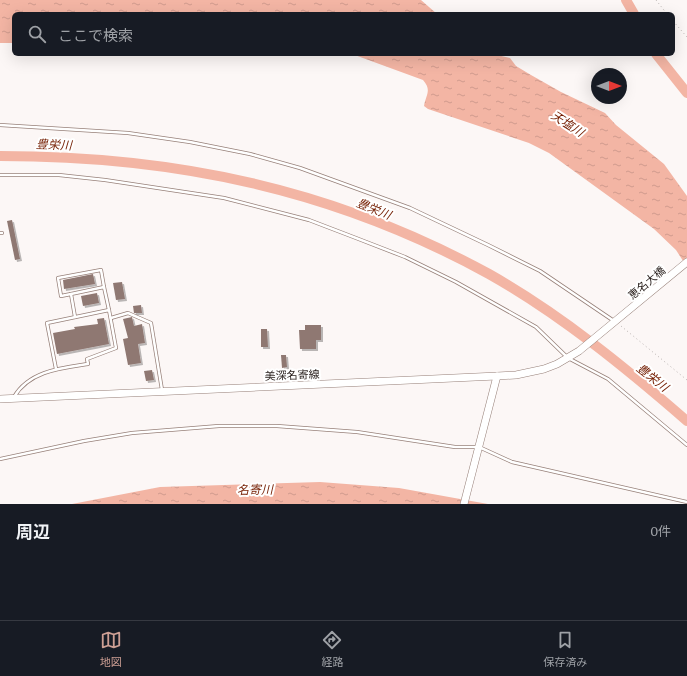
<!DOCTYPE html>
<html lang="ja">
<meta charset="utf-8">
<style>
:root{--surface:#171b24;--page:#20242c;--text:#f1f3f6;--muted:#9ea1a6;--line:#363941;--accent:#cd9f94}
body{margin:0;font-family:Literata,"Noto Sans JP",serif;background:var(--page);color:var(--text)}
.compass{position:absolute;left:591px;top:68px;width:36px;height:36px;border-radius:50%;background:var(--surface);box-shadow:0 4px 16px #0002;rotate:90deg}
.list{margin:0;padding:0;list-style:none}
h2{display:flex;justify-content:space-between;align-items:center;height:52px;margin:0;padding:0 16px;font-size:17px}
h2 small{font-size:13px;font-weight:400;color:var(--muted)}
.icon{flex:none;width:22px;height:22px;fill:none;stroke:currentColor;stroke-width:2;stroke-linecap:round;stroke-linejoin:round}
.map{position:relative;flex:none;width:687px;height:504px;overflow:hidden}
.search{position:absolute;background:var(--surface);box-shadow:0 4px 16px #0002;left:12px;right:12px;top:12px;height:44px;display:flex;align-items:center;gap:10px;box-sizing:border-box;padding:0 14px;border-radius:6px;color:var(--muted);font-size:15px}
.sheet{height:116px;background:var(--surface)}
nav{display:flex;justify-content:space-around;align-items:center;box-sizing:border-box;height:56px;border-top:1px solid var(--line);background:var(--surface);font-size:11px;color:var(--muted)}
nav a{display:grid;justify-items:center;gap:2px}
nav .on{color:var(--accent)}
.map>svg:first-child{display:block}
.water{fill:url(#water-ripples)}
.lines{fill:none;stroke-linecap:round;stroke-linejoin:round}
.river{stroke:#f3b5a4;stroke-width:10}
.building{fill:#8f7872;filter:url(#shadow)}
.lane-casing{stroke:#978079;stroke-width:4}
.secondary-casing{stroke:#978079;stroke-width:8}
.path{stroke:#b8b2b0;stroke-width:1;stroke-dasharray:1 3;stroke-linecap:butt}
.lane{stroke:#fff;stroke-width:2.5}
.secondary{stroke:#fff;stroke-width:7}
.labels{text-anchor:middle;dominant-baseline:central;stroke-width:4;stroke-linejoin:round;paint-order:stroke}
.street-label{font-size:11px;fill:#2a211e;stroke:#fff}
.water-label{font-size:12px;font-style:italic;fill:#741d01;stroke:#fff}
</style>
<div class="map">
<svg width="687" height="504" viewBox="0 0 687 504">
<defs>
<pattern id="water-ripples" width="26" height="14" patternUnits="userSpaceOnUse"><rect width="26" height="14" fill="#f3b5a4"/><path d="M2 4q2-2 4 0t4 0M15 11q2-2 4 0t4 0" fill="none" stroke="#d09b8d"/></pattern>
<filter id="shadow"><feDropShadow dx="2" dy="2" stdDeviation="0" flood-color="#0004"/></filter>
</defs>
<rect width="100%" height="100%" fill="#fcf7f6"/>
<g class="water">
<path d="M0 0H421L437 14H14V43H0Z"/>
<path d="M352 54H493L510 58 516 66 531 75 561 92 605 113 616 125 664 164 687 196V267L676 250 654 229 549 153 529 143 428 109 424 106C426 95 432 90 423 80Z"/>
<path d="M320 482 399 488 488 504H72L160 487Z"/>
</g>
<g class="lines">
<g class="river">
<path d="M626 0 634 14"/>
<path d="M656 54 687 93"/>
<path d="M0 156C175 156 334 189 489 274 560 314 626 368 687 421"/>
</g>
</g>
<g class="building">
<path d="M12 220 20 259 15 260 7 221Z"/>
<path d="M93 274 95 284 64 289 63 280Z"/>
<path d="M122 282 125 299 116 300 113 283Z"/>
<path d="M97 293 99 303 83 306 81 296Z"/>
<path d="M141 305 142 313H134L133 306Z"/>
<path d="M132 317 134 326 142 324 145 343 138 344 141 363 128 365 123 339 128 338 123 319Z"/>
<path d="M104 318 109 344 57 354 53 333 75 329 74 327 98 324 97 319Z"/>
<path d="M305 325H321V340H316V349H300L299 330H305Z"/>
<path d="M261 329H267L268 347H261Z"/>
<path d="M281 355H286L287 367 282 368Z"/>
<path d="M152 370 154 380 146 381 144 371Z"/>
</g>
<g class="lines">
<g class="lane-casing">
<g id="lane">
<path d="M0 125 128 133 190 142 250 154 300 168 410 208 488 245 540 271 614 321"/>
<path d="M0 175H59L105 180 224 198 309 220 356 238 405 257 456 282 536 327 568 358 608 379 687 445"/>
<path d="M0 233H2"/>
<path d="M71 294 61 296 58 278 101 270 104 287"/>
<path d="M75 317 71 294 104 287 109 310"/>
<path d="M111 318 128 313 151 323 162 390"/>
<path d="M14 397C29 371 61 368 88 364L87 359 116 348 109 310 47 323 56 369"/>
<path d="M0 459 84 441 132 433 219 426H277L357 432 455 447H479L512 462 687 502"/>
</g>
</g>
<g class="secondary-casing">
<g id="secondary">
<path d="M0 399 497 376 516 375 544 369 557 364 579 351 687 262"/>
<path d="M464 504 497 376"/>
</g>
</g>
<g class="path">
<path d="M656 0 667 14"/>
<path d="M673 21 687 37"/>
<path d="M621 326 687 380"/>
</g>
<use href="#lane" class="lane"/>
<use href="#secondary" class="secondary"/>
</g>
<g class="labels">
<g class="street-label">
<text transform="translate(646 282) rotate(-40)">恵名大橋</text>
<text transform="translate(292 374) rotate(-2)">美深名寄線</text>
</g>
<g class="water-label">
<text transform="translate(568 123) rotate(33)">天塩川</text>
<text transform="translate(54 144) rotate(2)">豊栄川</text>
<text transform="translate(374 208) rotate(22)">豊栄川</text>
<text transform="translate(653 377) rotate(38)">豊栄川</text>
<text transform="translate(255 489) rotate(-1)">名寄川</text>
</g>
</g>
</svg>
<svg class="compass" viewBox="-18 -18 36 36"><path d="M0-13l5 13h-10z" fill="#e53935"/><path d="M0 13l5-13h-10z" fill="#9ea1a6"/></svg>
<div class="search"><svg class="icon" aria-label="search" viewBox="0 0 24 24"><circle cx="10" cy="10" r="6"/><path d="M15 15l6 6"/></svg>ここで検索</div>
</div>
<section class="sheet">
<h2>周辺<small>0件</small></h2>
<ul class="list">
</ul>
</section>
<nav>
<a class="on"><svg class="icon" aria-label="map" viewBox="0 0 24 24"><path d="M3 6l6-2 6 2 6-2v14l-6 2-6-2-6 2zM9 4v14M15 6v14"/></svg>地図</a>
<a><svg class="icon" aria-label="directions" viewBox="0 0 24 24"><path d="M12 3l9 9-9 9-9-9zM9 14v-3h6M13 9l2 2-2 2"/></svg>経路</a>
<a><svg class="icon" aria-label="saved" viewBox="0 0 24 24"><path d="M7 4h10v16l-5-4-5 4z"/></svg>保存済み</a>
</nav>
